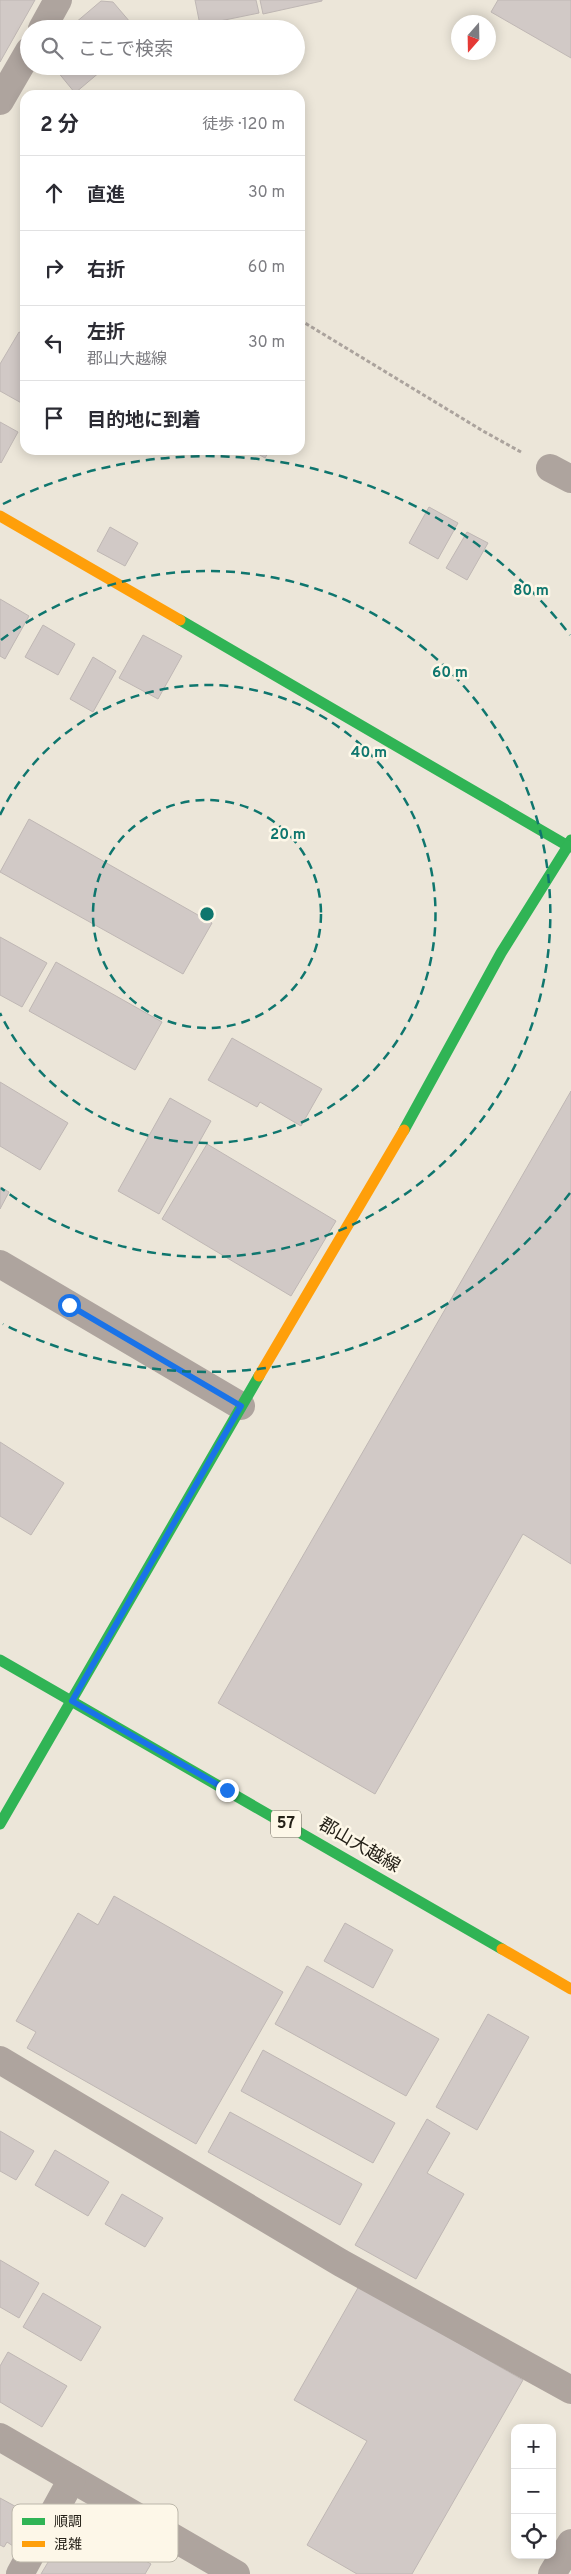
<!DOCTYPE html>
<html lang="ja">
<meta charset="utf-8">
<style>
:root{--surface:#fff;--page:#f7f7f7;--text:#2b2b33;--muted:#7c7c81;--line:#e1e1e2}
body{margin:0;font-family:Overpass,"Noto Sans JP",sans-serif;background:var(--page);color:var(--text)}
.controls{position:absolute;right:15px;bottom:15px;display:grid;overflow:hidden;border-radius:10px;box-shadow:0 2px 12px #0003}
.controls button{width:45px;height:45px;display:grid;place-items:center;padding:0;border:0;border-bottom:1px solid var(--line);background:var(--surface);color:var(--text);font:25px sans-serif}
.compass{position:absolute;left:451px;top:15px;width:45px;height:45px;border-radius:50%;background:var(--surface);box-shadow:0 2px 12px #0003;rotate:200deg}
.stop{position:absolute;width:15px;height:15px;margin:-11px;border:4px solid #1a73e8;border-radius:50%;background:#fff}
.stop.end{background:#1a73e8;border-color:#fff;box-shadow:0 1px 5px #0008}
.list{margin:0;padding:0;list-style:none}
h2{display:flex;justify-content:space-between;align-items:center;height:65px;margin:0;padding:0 20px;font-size:21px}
h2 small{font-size:16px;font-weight:400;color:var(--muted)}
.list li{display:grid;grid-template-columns:32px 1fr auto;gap:15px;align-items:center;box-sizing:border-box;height:75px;padding:0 20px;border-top:1px solid var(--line)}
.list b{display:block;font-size:19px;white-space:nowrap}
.list p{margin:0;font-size:16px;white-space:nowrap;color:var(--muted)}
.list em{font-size:16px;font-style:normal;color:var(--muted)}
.icon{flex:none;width:28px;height:28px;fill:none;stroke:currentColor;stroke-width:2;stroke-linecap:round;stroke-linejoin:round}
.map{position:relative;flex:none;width:571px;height:2574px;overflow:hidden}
.search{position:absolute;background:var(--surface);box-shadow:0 2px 12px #0003;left:20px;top:20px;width:285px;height:55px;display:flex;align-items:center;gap:12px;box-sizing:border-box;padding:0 18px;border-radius:28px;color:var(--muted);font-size:19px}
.panel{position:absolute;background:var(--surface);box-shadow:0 2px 12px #0003;left:20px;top:90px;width:285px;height:365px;border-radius:15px}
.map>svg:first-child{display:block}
.building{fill:#d1c9c6;stroke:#bfb7b4}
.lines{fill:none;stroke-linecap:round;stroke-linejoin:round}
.path{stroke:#aba39d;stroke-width:3;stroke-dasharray:4 2.5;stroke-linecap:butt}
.street{stroke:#aea49e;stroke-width:28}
.fast{stroke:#30b455;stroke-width:11}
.slow{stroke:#ff9f0a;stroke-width:11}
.route{stroke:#1a73e8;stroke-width:6}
.ring{fill:none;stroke:#0f766e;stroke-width:2.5;stroke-dasharray:9 6}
.labels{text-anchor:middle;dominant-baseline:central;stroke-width:5;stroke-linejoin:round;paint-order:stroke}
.shield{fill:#fdf7e8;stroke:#666156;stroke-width:1}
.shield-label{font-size:16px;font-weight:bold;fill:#252118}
.street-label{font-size:18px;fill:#252118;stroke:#fdf7e8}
.key{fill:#fdf7e8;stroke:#bcb7aa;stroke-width:1}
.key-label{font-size:14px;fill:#252118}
.centre{fill:#0f766e;stroke:#fdf7e8;stroke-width:2.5}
.ring-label{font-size:15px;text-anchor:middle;font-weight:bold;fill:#0f766e;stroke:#fdf7e8;stroke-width:5;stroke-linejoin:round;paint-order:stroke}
</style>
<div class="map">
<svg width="571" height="2574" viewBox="0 0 571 2574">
<rect width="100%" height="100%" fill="#ece6d9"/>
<g class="building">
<path d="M0 0H35L0 62Z"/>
<path d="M195 0H256L259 13 200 25Z"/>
<path d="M260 0H322V1L263 14Z"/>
<path d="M498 0H571V58L491 12Z"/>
<path d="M101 1 113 2 136 29H68Z"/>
<path d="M53 66H107L75 93Z"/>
<path d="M19 332 25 335V405L0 391V364Z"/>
<path d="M0 422 18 432 1 463 0 462Z"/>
<path d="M251 450H270L265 458Z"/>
<path d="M429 507 458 523 438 559 409 543Z"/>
<path d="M110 527 138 543 125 566 97 551Z"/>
<path d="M467 532 488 543 467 580 446 568Z"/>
<path d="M0 599 29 616 5 659 0 656Z"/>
<path d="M43 625 75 644 58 675 25 657Z"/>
<path d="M143 635 182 656 158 699 119 678Z"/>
<path d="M93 657 116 671 93 712 70 699Z"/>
<path d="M29 819 212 923 183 974 0 872Z"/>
<path d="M0 937 47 963 22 1007 0 995Z"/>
<path d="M56 962 162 1022 135 1070 29 1011Z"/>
<path d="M232 1038 322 1089 301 1126 260 1102 257 1107 208 1080Z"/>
<path d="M0 1082 68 1123 40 1170 0 1146Z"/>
<path d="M571 1091V1564L523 1534 375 1794 218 1703Z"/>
<path d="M170 1098 211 1121 159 1214 118 1191Z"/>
<path d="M207 1144 336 1221 291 1296 162 1219Z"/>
<path d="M0 1187 9 1192 0 1209Z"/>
<path d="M0 1442 64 1483 31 1535 0 1516Z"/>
<path d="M114 1896 283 1992 196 2144 27 2048 36 2032 16 2021 78 1913 98 1925Z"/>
<path d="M345 1923 393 1950 373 1988 324 1961Z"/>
<path d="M307 1966 439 2039 406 2096 275 2024Z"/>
<path d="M488 2014 529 2037 477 2130 436 2107Z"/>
<path d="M263 2050 395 2123 373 2163 241 2091Z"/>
<path d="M230 2112 362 2184 340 2225 208 2152Z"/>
<path d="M427 2119 450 2133 427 2173 464 2194 416 2279 355 2245Z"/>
<path d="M0 2131 34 2151 16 2180 0 2171Z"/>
<path d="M55 2150 109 2182 88 2216 35 2185Z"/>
<path d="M122 2194 163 2218 145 2247 105 2224Z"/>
<path d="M0 2260 39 2283 19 2318 0 2307Z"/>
<path d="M359 2286 523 2380 412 2574H357L307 2545 367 2441 294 2400Z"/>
<path d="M43 2293 101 2327 81 2361 23 2327Z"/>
<path d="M8 2352 67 2386 42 2427 0 2402V2366Z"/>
<path d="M0 2498 33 2516 16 2548 7 2542 4 2547 0 2545Z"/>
<path d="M66 2532 119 2562 127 2550 151 2564 145 2574H41Z"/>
</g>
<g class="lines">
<path class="path" d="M300 320 483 431 521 452"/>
<g class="street">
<path d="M42 29 58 0"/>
<path d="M0 101 29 51"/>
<path d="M550 468 571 479"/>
<path d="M0 1264 241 1406"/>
<path d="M0 2060 341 2263 571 2390"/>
<path d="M0 2437 236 2574"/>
<path d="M20 2574 72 2479"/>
<path d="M552 2574 571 2543"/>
</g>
<g class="fast">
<path d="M180 620 568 846 571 840"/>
<path d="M404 1130 501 953 568 846 571 847"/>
<path d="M0 1660 502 1949"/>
<path d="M0 1824 259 1376"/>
</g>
<g class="slow">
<path d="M0 516 180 620"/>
<path d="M259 1376 404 1130"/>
<path d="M502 1949 571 1989"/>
</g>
</g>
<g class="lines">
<path class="route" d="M69 1305 241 1406 72 1701 227 1790"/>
</g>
<g class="ring">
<circle cx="207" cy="914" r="114"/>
<path d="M0 815A229 229 0 1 1 0 1013"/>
<path d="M1 640A343 343 0 1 1 1 1188"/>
<path d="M570 1193A458 458 0 0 1 3 1324M3 504A458 458 0 0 1 570 635"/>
</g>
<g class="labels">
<rect class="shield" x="271" y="1810.5" width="30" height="27" rx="4"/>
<g class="shield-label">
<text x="286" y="1824">57</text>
</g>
<g class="street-label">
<text transform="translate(359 1846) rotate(30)">郡山大越線</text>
</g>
</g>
<rect x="12" y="2504" width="166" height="58" rx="8" class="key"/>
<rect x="22" y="2518" width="23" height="7" fill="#30b455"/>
<rect x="22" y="2541" width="23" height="6" fill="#ff9f0a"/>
<g class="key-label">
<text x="54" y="2526">順調</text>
<text x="54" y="2549">混雑</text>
</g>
<circle cx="207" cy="914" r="8" class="centre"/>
<g class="ring-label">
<text x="531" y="595">80 m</text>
<text x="450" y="677">60 m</text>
<text x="369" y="757">40 m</text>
<text x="288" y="839">20 m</text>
</g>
</svg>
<div class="controls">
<button>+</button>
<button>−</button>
<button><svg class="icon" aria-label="locate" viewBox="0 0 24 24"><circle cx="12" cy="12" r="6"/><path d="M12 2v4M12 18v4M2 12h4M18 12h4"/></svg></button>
</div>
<svg class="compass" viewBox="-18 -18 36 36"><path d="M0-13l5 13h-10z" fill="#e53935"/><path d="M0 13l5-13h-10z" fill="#7c7c81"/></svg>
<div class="stop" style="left:69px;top:1305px"></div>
<div class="stop end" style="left:227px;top:1790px"></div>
<div class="search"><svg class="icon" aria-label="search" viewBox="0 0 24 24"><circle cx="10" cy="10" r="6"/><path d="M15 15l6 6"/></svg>ここで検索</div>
<section class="panel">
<h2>2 分<small>徒歩 · 120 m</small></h2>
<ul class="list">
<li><svg class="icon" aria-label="ahead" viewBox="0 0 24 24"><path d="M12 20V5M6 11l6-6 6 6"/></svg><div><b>直進</b></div><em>30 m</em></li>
<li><svg class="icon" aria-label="right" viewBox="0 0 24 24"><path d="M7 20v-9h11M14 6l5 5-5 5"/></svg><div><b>右折</b></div><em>60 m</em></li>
<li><svg class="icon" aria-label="left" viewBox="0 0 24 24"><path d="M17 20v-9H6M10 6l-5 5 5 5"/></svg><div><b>左折</b><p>郡山大越線</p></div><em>30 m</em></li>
<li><svg class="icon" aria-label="arrive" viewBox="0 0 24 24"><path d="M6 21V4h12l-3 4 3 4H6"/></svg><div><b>目的地に到着</b></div></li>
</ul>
</section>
</div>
